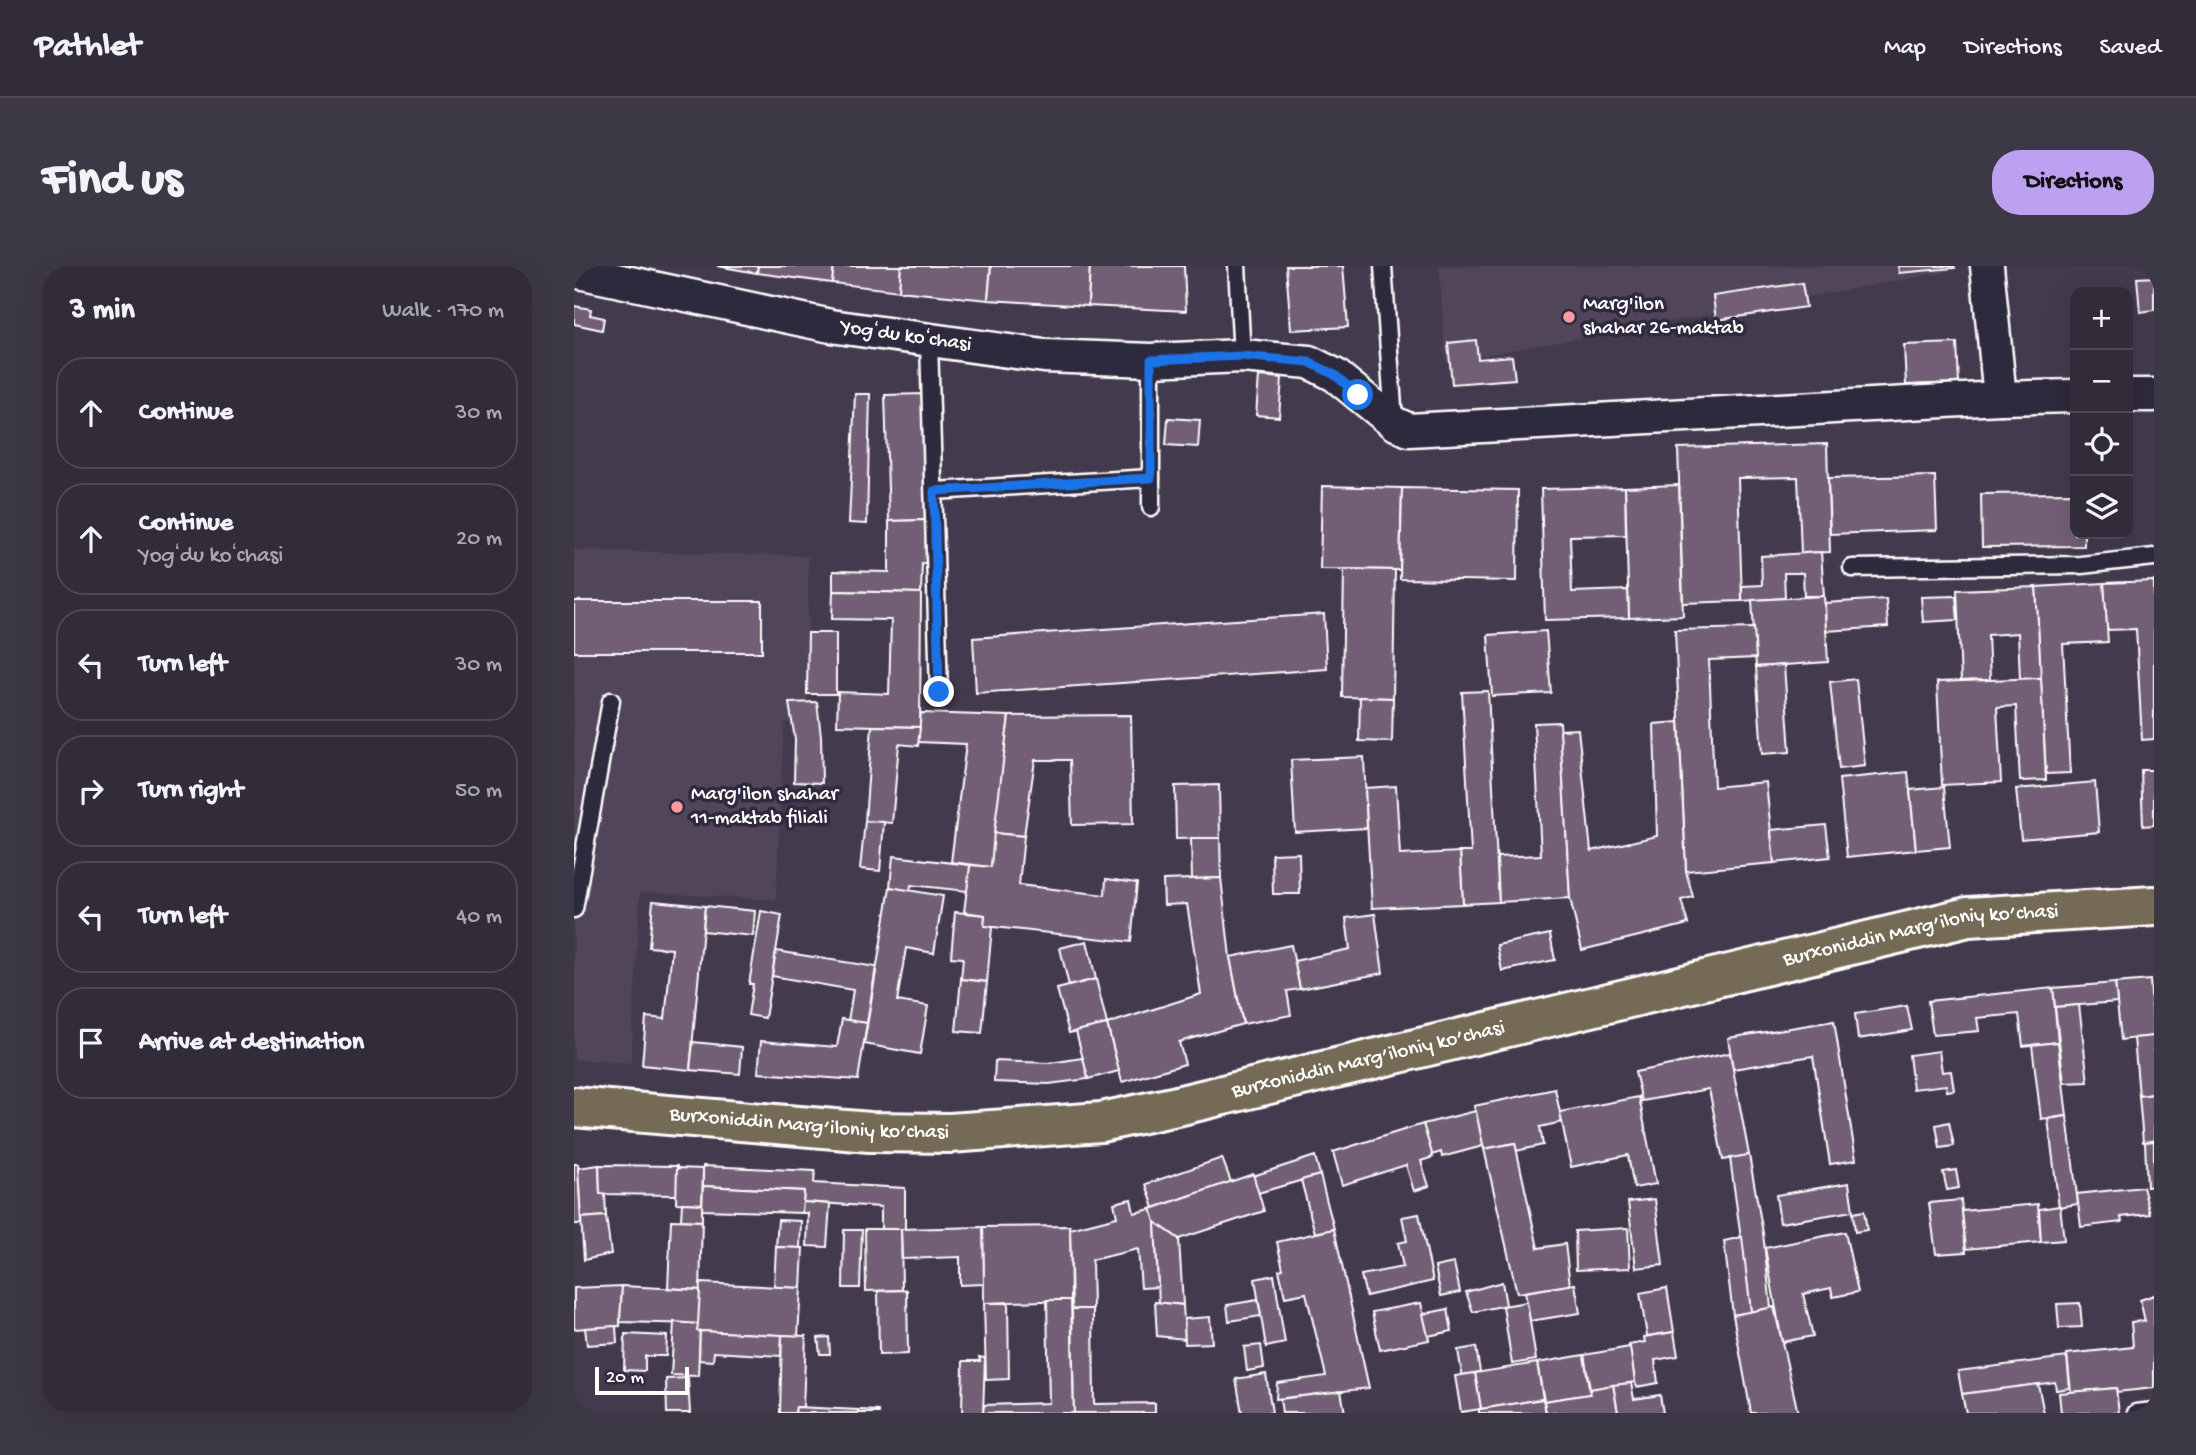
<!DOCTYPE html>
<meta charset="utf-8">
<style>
:root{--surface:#322c3a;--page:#3d3845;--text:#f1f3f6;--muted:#a8a7af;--line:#4d4854;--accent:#bca0f2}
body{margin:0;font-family:"Gochi Hand",sans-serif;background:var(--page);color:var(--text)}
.controls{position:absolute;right:21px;top:21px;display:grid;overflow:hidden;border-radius:14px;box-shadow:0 7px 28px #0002}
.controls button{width:63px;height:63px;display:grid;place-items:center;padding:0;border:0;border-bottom:2px solid var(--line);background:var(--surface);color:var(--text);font:35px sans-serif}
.scale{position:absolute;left:21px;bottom:18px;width:94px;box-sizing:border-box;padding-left:7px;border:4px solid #fff;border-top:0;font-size:19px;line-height:24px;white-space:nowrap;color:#fff;-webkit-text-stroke:5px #2f2a3d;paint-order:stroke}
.stop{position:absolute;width:21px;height:21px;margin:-16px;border:5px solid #1a73e8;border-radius:50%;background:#fff}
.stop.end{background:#1a73e8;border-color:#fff;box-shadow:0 2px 7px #0008}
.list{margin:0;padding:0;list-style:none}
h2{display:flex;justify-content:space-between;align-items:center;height:91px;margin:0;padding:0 28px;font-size:30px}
h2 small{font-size:23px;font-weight:400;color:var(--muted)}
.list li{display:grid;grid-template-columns:46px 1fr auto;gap:21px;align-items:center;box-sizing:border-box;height:112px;margin:0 14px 14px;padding:0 14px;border:2px solid var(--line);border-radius:28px}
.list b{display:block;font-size:26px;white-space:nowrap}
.list p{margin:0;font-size:23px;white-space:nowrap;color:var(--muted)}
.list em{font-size:23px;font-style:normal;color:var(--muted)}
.icon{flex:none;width:38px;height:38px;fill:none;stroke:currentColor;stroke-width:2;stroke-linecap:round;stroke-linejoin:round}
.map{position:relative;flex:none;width:1580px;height:1147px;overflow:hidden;border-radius:28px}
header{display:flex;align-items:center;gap:42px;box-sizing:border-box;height:98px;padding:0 35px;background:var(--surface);border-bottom:2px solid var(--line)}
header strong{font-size:33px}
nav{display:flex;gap:38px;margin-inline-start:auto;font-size:24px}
.intro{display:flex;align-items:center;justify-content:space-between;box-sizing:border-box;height:168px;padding:0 42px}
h1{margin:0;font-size:49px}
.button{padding:18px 32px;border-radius:28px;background:var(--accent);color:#111;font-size:24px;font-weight:700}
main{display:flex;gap:42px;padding:0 42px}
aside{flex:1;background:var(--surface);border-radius:28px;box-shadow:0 7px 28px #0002}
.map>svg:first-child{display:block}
.built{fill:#51455a}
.building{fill:#735e75;stroke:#fff;stroke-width:2}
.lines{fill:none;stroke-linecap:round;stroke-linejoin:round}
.lane-casing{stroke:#fff;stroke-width:21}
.street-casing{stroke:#fff;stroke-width:37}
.primary-casing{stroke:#fff;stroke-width:44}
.lane{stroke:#2f2a3d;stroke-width:16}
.street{stroke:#2f2a3d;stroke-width:32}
.primary{stroke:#756a55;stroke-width:38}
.route{stroke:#1a73e8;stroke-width:9}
.poi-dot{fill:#ff9aa2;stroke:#2f2a3d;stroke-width:2.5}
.labels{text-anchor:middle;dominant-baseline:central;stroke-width:7;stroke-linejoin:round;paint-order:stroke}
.poi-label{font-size:21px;fill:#fff;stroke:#2f2a3d;text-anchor:start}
.street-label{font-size:21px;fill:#fff;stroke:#2f2a3d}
</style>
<header>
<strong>Pathlet</strong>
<nav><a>Map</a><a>Directions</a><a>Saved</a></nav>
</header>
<div class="intro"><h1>Find us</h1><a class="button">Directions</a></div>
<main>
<aside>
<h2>3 min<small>Walk · 170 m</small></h2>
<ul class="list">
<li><svg class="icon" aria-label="ahead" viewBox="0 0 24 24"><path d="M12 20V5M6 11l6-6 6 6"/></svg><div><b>Continue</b></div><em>30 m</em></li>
<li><svg class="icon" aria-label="ahead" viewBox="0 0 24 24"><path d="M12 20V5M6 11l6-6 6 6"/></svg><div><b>Continue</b><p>Yogʻdu koʻchasi</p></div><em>20 m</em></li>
<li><svg class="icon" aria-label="left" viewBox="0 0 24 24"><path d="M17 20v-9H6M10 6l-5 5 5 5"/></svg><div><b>Turn left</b></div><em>30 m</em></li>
<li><svg class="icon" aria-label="right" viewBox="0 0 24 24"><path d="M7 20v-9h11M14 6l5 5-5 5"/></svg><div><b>Turn right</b></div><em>50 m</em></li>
<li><svg class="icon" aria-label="left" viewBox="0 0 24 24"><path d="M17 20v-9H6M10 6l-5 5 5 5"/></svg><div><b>Turn left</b></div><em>40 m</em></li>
<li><svg class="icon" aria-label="arrive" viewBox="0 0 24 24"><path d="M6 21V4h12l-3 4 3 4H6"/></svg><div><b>Arrive at destination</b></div></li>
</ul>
</aside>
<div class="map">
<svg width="1580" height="1147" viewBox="0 0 1580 1147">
<rect width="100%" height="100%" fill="#433a4e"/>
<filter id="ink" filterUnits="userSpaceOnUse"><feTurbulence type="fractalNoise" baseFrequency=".0143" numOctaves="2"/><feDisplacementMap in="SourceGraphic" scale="14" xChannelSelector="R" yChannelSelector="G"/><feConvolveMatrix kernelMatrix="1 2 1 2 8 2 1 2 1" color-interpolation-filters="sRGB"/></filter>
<g filter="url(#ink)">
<g class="built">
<path d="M865 0H1371L1372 6 872 96Z"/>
<path d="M0 284 234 290V457L210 456 202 634 66 626 57 798 0 793Z"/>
</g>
<g class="building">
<path d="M143 0H184L183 7Z"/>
<path d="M184 0H260L258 17 183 7Z"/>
<path d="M260 0H327L325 25 258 17Z"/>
<path d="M327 0H417L414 34 325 25Z"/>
<path d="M417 0H516L514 40 414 34Z"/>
<path d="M516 0H610L612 45 514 40Z"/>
<path d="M712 0H769L774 61 717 64Z"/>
<path d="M1324 0H1380L1381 2 1325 7Z"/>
<path d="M1580 11V44L1566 46 1563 12Z"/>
<path d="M1228 17 1232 41 1142 54 1139 30Z"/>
<path d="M0 40 17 43 16 49 30 52 28 64 0 58Z"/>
<path d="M902 74 904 93 938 90 941 113 878 118 874 77Z"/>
<path d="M1383 77 1385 117 1332 119 1330 79Z"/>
<path d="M685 110 708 112 705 151 682 149Z"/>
<path d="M281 128H296L293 258 275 257Z"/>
<path d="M349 128 354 254 315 255 311 129Z"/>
<path d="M594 152 626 154 624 181 592 179Z"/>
<path d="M1253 178 1256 286 1227 287 1224 211 1164 212 1168 335 1109 337 1104 182Z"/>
<path d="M1361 210 1363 264 1256 268 1254 212Z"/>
<path d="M1105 219 1109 350 1055 352 1051 221Z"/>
<path d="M748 220 828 222 826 304 746 303Z"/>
<path d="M1051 221 1052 269 996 270 998 326 1054 324 1055 352 971 354 967 223Z"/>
<path d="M828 222 944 224 943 315 826 313Z"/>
<path d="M1501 227V268H1510V280L1408 281 1407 228Z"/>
<path d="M354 254 353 297H348L347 327 259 325V305L315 306V255Z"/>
<path d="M1247 286 1250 330H1230L1229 307H1210L1211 332 1168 335V320L1188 319 1187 290Z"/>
<path d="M770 303 821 304 819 432 768 431Z"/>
<path d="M1580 315V473L1568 474 1562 363 1533 364 1530 317Z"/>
<path d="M1530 317 1534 376 1489 378 1496 507 1472 508 1462 321Z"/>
<path d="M1462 321 1467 412 1446 413 1444 367 1414 369 1416 414 1387 415 1383 324Z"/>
<path d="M259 325 347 327 346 461 263 459 264 426 315 428 317 354 258 353Z"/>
<path d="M1250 330 1254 396 1182 401 1178 334Z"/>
<path d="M1382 330 1384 354 1349 356 1347 331Z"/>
<path d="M1312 333 1314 361 1252 365 1251 337Z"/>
<rect x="0" y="335" width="188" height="51"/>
<path d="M750 348 753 403 402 427 399 372Z"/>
<path d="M1180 362 1182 392 1135 394 1140 521 1192 516 1200 597 1112 605 1101 364Z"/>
<path d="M972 365 977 427 918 430 914 369Z"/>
<path d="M234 367H262V428H233Z"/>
<path d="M1210 399 1216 486 1188 488 1182 401Z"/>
<path d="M1467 412 1472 514 1446 515 1442 440 1423 441 1427 516 1368 519 1363 416Z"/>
<path d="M1282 413 1291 500 1265 503 1256 416Z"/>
<path d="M914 425 925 636 889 638 886 586H897L888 426Z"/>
<path d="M786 431 819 432 818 476 785 475Z"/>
<path d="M243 436 247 470 248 517 220 516 221 473 215 437Z"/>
<path d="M347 447 435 450 417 601 377 596 392 478 344 476Z"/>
<path d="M557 449 559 558 498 559 496 494H461L450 570 420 567 435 450Z"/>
<path d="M986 456 996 632 925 636 923 591 967 589 960 457Z"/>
<path d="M1105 456 1112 605 1119 631 1107 634 1114 658 1008 684 996 632 986 464 1004 463 1017 585 1083 570 1080 458Z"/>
<path d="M298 460 346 461 344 480 325 478 318 557 291 555Z"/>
<path d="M790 491 793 562 721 566 717 494Z"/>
<path d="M1567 504H1580V559L1569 560Z"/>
<path d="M1334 506 1342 584 1273 591 1265 513Z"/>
<path d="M1521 516 1525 566 1447 573 1442 523Z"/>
<path d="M645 519 646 572 602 573 601 520Z"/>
<path d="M822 520 826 589 886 586 889 638 798 642 791 522Z"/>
<path d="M1370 521 1376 581 1342 584 1336 524Z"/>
<path d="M291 555 310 556 306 605 286 603Z"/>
<path d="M1252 559 1256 591 1200 597 1197 564Z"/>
<path d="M420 567 450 570 445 619 531 629 532 613 563 617 557 676 410 660 411 649 390 646 396 599 417 601Z"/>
<path d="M617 572H646L647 612 618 613Z"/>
<path d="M725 587 726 628H699L698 588Z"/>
<path d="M319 590 396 599 393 625 337 619 336 625 316 621Z"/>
<path d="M647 612 656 691 669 758 605 776 611 798 548 816 533 758 627 728 613 638 590 639 589 614Z"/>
<path d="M316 621 369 630 360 687 332 682 323 735 354 740 346 788 290 778Z"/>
<path d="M79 635 131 640 116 804 68 799 72 751 91 753 98 683 75 681Z"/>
<path d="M131 640 181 645 179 670 129 665Z"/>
<path d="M187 645 208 649 191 752 174 749 179 718H175Z"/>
<path d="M381 646 411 649 410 660 418 661 413 716 387 713 389 692 377 691Z"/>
<path d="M801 648 809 707 726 723 720 695 776 683 772 652Z"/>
<path d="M976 668 981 694 928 705 923 679Z"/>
<path d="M513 675 522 713 495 720 486 682Z"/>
<path d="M717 679 726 723 713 725 717 749 669 758 656 691Z"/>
<path d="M202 685 302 701 293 757 274 755 279 724 198 710Z"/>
<path d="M387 713 413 716 408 767 382 765Z"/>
<path d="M522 713 533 758 495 767 483 723Z"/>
<path d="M1576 714 1580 770 1547 774 1541 717Z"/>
<path d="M1541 717 1543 736 1481 741 1479 722Z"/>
<path d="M1479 722 1484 776 1449 780 1445 748 1403 752 1405 765 1359 769 1354 735Z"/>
<path d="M1505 739 1514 816 1490 817 1481 741Z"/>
<path d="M1333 740 1338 764 1284 773 1281 748Z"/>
<path d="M268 753 293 757 284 814 184 807 187 775 263 781Z"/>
<path d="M1260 755 1282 894 1256 898 1239 790 1159 803 1154 772Z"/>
<path d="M533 758 545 805 514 813 502 765Z"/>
<path d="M1580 770V828L1565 830 1560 772Z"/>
<path d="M119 776 168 781 166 808 116 804Z"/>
<path d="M1484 776 1493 850 1467 853 1458 779Z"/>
<path d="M1365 785 1368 806 1377 805 1380 824 1373 825 1372 819 1339 823 1335 789Z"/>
<path d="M1156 787 1175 889 1149 894 1135 823 1068 835 1061 806Z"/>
<path d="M509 792 514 813 475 818 420 816 421 795 476 797Z"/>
<path d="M981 823 988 856 966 861 969 879 942 885 941 877 910 883 900 840Z"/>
<path d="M1580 828V875L1569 876 1565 830Z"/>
<path d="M1065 831 1082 918 1060 922 1054 889 997 901 986 846Z"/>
<path d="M902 845 909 880 868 891 867 886 858 889 849 858Z"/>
<path d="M1493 850 1504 938 1485 941 1474 853Z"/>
<path d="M1375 856 1380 880 1366 882 1362 859Z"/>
<path d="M849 858 859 891 847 895 855 920 840 925 832 899 768 919 759 886Z"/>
<path d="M1580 875V920L1573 921 1571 876Z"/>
<path d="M941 877 964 982 991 978 996 1019 943 1027 910 883Z"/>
<path d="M1175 889 1189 967 1197 1042 1177 1046 1156 892Z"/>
<path d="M741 890 746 909 684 927 679 910Z"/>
<path d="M648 892 657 916 580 942 572 918Z"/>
<path d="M0 898H4L7 958H0Z"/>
<path d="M25 899 26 928H31L32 950 7 952 4 902Z"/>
<path d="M25 899 103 900V929L26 928Z"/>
<path d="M129 900 241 905 240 917 331 922V963H307V941L229 936 230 925 129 920Z"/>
<path d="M103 902 129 903 128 938 102 937Z"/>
<path d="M1382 904 1385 922 1373 924 1369 906Z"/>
<path d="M679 908 690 945 605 973 581 956 577 943Z"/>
<path d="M746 909 760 963 741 967 727 914Z"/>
<path d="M1275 917 1279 945 1206 957 1202 929Z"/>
<path d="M129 920 230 925 228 947 128 944Z"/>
<path d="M1569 921 1576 948 1547 951 1548 956 1507 961 1503 928Z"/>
<path d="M557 933 560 947 577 943 581 956 584 1021 567 1022 564 983 518 994 519 1043H498L496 963 543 951 540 937Z"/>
<path d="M1081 933 1089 999 1062 1002 1054 936Z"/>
<path d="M1387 934 1392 986 1362 988 1355 937Z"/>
<path d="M229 936 256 938 253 981 233 980 234 947H228Z"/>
<path d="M108 937 128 938V955L107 954Z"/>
<path d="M1464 938 1467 976 1392 983 1388 945Z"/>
<path d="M1486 940 1490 974 1467 976 1465 943Z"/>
<path d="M1290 945 1293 964 1281 966 1279 947Z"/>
<path d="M845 948 859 1015 792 1030 787 1009 829 1001 824 977 833 975 828 951Z"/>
<path d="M32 950 37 988 10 994 7 952Z"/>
<path d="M97 954 128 955 126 1024 94 1022Z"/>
<path d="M204 954 227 955 226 982 202 981Z"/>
<path d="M581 956 605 973 609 1039 585 1037Z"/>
<path d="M496 960 497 1034 410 1037 409 961Z"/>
<path d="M409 961 410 1018 386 1019V991L328 993 327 963Z"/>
<path d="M1054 962 1056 1002 1002 1004 1001 965Z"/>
<path d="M291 963H327L328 1024 292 1025Z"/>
<path d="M760 963 795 1122 702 1133 703 1117 752 1110 732 1027 711 1031 705 1004 709 1003 703 976Z"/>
<path d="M270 964H288L286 1022H269Z"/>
<path d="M1271 966 1284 1026 1259 1031 1257 1022 1229 1028 1239 1070 1208 1076 1191 982Z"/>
<path d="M1168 971 1177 1046 1159 1049 1150 975Z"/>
<path d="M202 981 229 982 227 1022 200 1021Z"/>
<path d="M880 997 886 1026 867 1030 861 1001Z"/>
<path d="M700 1009 711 1077 692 1081 681 1013Z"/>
<path d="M928 1016 932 1039 899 1046 892 1026Z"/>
<path d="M126 1017 227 1022 224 1070 123 1065Z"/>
<path d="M1001 1018 1006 1047 956 1055 951 1026Z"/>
<path d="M48 1020 46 1060 0 1063V1022Z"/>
<path d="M48 1020 126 1024 124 1058 46 1056Z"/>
<path d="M1093 1022 1100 1066 1073 1070 1066 1027Z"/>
<path d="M333 1024 334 1088 305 1089 304 1025Z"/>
<path d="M1580 1029V1122L1543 1126 1542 1122 1497 1126 1493 1088 1559 1081 1557 1056 1571 1055 1566 1034Z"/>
<path d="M473 1034H497L500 1147H409L410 1139 475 1137Z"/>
<path d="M684 1034 687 1050 655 1055 653 1039Z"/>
<path d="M581 1036 609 1039 611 1073 583 1070Z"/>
<path d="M953 1036 962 1094 938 1098 929 1040Z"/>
<path d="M410 1037H434L435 1113 412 1114Z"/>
<path d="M847 1037 855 1074 806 1084 798 1046Z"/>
<path d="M1506 1037 1508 1061 1485 1062 1483 1038Z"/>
<path d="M1200 1041 1208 1076 1224 1147H1177L1159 1049Z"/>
<path d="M498 1043H519L520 1138 581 1137V1147H500Z"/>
<path d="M874 1043 878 1065 854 1070 849 1048Z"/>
<path d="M636 1051 638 1077 611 1078 610 1053Z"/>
<path d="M100 1056 124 1058 123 1065H126L124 1110 97 1109Z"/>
<path d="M42 1060 43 1077 13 1079 11 1062Z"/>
<path d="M126 1065 208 1069 207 1090 140 1086 139 1095 125 1094Z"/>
<path d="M1100 1066 1104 1090 1081 1094 1084 1117 1062 1121 1055 1079 1071 1076 1070 1071Z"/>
<path d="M51 1068 93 1070 92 1090H71V1105L50 1104Z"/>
<path d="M208 1069 232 1070 229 1141H222L221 1147H206Z"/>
<path d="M255 1071 256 1088H246L244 1072Z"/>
<path d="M687 1079 690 1102 673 1105 670 1081Z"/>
<path d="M902 1081 906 1106 888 1109 884 1084Z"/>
<path d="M1056 1081 1061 1116 1016 1123 1010 1089Z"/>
<path d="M1010 1089 1016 1128 970 1135 963 1097Z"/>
<path d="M405 1091 411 1092 409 1147H388L389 1095H406Z"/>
<path d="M1493 1091 1496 1122 1482 1124 1481 1116 1388 1128 1384 1105Z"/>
<path d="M963 1097 969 1133 907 1143 901 1107Z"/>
<path d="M901 1107 907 1143 887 1146 881 1110Z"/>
<path d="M692 1108 698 1147H668L662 1113Z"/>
<path d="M114 1112 116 1147H93L92 1113Z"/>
<path d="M1057 1117 1060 1133 1086 1129 1089 1147H1044L1039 1119Z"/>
<path d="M1464 1118 1470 1147H1392L1388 1128Z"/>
<path d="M1039 1119 1044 1147H972L970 1135 1016 1128V1123Z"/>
<path d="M1542 1122 1545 1147H1487L1485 1127Z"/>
<path d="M767 1125 771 1147H708L706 1133Z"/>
<path d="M969 1133 972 1147H905V1143H907Z"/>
<path d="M222 1141 305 1145V1147H221Z"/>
</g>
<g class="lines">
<g class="lane-casing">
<g id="lane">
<path d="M663 0 668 90"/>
<path d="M809 0 820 155"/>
<path d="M355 74 365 427"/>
<path d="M577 94V241"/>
<path d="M360 225 577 212"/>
<path d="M1278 302 1507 299 1580 291"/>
<path d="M0 643 37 435"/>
<path d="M1562 1147 1580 1145"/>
</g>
</g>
<g class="street-casing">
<g id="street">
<path d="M1413 0 1426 132"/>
<path d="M0 5 257 60 470 90 577 94 668 90 735 96 761 109 820 157 835 164 1426 132 1501 130"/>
<path d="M1554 129H1580"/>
</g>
</g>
<g class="primary-casing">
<g id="primary">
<path id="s1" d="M0 841 296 866 376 867 527 856 603 840 1394 651 1580 640"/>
</g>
</g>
<use href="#lane" class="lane"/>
<use href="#street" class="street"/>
<use href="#primary" class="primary"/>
</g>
</g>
<g class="lines" filter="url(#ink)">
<path class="route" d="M365 426 360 225 577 212V94L668 90 735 96 761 109 784 129"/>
</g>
<g class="poi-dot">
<circle cx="995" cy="51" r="7"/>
<circle cx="103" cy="541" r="7"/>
</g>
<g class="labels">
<g class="poi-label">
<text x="1009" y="39">Marg'ilon<tspan x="1009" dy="24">shahar 26-maktab</tspan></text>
<text x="117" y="529">Marg'ilon shahar<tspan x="117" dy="24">11-maktab filiali</tspan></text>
</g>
<g class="street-label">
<text transform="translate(332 71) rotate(8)">Yogʻdu koʻchasi</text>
<text stroke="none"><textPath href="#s1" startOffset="1370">Burxoniddin Marg’iloniy ko’chasi</textPath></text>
<text stroke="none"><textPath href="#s1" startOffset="803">Burxoniddin Marg’iloniy ko’chasi</textPath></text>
<text stroke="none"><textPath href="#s1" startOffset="236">Burxoniddin Marg’iloniy ko’chasi</textPath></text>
</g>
</g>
</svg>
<div class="controls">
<button>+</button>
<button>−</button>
<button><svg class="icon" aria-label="locate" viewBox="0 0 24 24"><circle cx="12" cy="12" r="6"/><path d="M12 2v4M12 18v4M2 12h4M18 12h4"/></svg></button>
<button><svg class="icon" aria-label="layers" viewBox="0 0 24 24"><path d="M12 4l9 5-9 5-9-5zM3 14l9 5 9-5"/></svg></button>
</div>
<div class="scale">20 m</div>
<div class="stop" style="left:784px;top:129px"></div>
<div class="stop end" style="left:365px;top:426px"></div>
</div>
</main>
